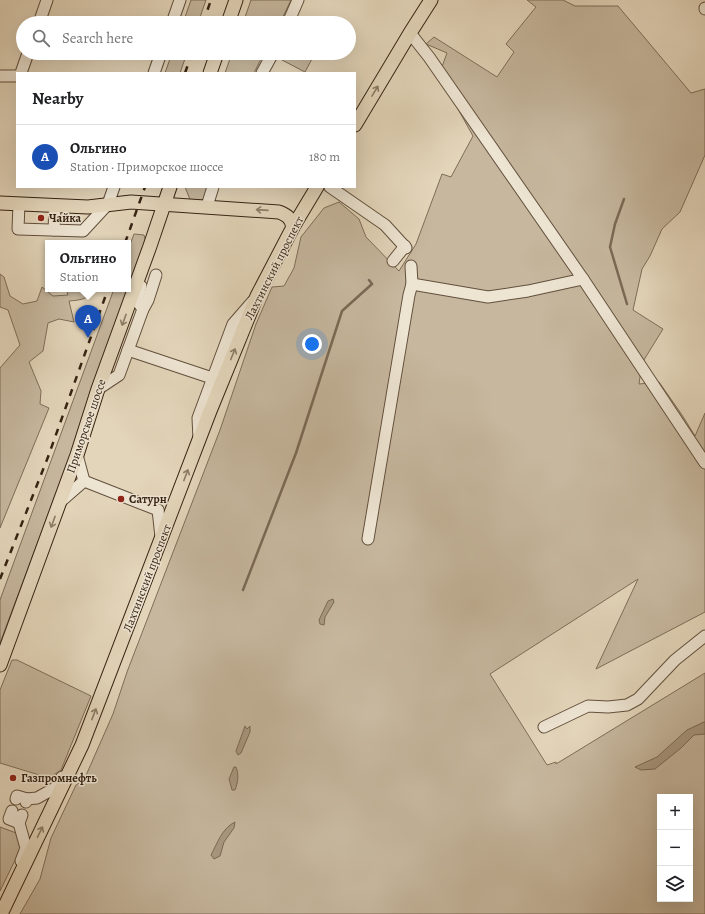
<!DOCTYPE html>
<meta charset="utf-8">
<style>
:root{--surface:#fff;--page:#f2f2f2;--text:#202124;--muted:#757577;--line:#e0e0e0;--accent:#db2777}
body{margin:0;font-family:Alegreya,serif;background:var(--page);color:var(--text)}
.controls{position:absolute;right:12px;bottom:12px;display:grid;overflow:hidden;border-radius:0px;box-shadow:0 4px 16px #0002}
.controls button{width:36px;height:36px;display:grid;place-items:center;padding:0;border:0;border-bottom:1px solid var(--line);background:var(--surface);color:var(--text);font:20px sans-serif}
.you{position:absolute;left:312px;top:344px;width:14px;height:14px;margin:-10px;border:3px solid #fff;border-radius:50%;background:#1a73e8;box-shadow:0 0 0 6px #1a73e833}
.badge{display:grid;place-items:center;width:26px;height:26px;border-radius:50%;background:var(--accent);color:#fff;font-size:13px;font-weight:700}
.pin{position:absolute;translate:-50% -33px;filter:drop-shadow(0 1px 2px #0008)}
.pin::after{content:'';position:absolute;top:21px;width:14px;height:12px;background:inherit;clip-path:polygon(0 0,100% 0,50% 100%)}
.popup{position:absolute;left:45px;top:240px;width:86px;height:52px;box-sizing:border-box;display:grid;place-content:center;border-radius:0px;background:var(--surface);filter:drop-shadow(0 1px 3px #0005);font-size:13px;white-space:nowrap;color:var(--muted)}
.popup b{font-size:15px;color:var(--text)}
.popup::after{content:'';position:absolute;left:50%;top:100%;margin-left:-8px;border:8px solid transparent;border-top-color:var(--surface)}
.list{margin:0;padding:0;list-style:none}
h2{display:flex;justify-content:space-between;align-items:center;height:52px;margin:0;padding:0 16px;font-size:17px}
h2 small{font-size:13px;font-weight:400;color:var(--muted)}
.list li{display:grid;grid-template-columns:26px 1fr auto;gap:12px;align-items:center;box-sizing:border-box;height:64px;padding:0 16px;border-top:1px solid var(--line)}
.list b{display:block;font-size:15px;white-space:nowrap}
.list p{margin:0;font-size:13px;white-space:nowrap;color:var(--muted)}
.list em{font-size:13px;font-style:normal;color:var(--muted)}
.icon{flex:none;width:22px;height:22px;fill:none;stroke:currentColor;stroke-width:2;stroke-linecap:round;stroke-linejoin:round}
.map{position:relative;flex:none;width:705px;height:914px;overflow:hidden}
.search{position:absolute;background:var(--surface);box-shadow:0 4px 16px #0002;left:16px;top:16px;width:340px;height:44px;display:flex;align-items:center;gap:10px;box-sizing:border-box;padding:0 14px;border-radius:22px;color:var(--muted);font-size:15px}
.panel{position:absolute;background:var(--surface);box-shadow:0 4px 16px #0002;left:16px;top:72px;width:340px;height:116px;border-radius:0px}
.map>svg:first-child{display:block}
.green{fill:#c6b79e;stroke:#7e6d58;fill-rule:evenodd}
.water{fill:#a99881;stroke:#7b6955}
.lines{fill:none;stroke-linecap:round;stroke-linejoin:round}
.stream{stroke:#7b6955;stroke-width:2.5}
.minor-casing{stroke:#62503d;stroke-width:13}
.major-casing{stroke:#372313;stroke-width:15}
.minor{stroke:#ede4d2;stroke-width:11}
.major{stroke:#e3d5ba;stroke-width:13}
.rail{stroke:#372313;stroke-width:2.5;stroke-dasharray:7 7;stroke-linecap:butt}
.oneway{stroke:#8d7c66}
.poi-dot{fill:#8f2418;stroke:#ede4d2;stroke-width:1.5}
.labels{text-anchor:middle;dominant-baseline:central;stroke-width:3;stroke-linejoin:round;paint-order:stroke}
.poi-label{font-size:12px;font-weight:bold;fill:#372313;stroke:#ede4d2;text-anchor:start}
.street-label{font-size:12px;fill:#372313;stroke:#ede4d2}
</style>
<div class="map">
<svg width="705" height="914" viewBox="0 0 705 914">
<rect width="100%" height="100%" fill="#e3d5ba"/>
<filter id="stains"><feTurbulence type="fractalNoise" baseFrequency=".005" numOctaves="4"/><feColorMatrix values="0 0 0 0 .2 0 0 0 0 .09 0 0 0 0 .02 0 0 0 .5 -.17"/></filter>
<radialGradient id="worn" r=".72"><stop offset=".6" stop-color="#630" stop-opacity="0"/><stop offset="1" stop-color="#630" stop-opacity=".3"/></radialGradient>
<g class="green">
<path d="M191 0H206L198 23H183Z"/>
<path d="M251 0H291L280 23H243Z"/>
<path d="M527 0H563L575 6H618L691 93 705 89V155L680 212 662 229 650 256 642 269 633 310 663 329 642 363 639 384 659 382 682 415 695 436 705 413V612L596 669 638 579 490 674 547 765 556 762V764L705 673V914H20L40 879 51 838 76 785 84 780 113 714 127 672 220 430 256 324 272 287 284 286 294 268 301 237 324 208 339 202 359 219 366 237 399 271 416 244 442 174 451 177 473 136 439 75 447 53 426 44 434 37 497 77 514 52 506 44 536 7ZM660 797H690V899H660Z"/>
<path d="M172 53H187L180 73H165Z"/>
<path d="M232 53H264L254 73H225Z"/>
<path d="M286 53H301L312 59 305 72 282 60Z"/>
<path d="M185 187H209L205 200 191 202Z"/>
<path d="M134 234 144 235 146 242 107 357 0 643V600L114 289H128V250Z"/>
<path d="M0 274 4 277 10 296 23 304 37 301 42 287 53 296 68 295 66 289H93C89 300 79 300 69 301L74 322 59 319 48 323 43 351 29 362 41 391 40 404 49 408 0 528V368L20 345 8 310 0 307Z"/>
<path d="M12 660H17L91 696 61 770 49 778 0 763V690Z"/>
<path d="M0 827 19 834 22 846 0 891Z"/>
</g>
<g class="water">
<path d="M333 599 334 602 325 617 324 625 320 624 319 620 328 601Z"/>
<path d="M704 722H705V734L694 735 681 748 655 769 641 770 635 767 657 757 687 730Z"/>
<path d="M245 726 247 729 250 726V732L241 753 238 755 236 751Z"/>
<path d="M234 767H236C239 774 238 783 235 790H232L229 779Z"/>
<path d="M235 822 234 828 224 842 220 856 214 859 211 855C217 844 222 828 235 822Z"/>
</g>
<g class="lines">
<g class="stream">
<path d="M624 199 615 224 610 247 627 304"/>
<path d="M243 590 296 453 342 311 372 284 369 280"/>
</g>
<g class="minor-casing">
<g id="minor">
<path d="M705 9V8"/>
<path d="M39 23 47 0"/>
<path d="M172 23 180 0"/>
<path d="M288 23 298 0"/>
<path d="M410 33 429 57 583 279 705 463"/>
<path d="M21 73 28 53"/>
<path d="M154 73 161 53"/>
<path d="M262 73 273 53"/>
<path d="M0 76H17"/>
<path d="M330 187 385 225 406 248"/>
<path d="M19 204 18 229 83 231 108 204 114 187"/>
<path d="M207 206 213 187"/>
<path d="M54 230 55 206"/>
<path d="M393 261 405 246"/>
<path d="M411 266 412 284 488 297 528 291 583 279"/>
<path d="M143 309 148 300 156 275"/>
<path d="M128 350 212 378"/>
<path d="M98 389 119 375 143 309 137 301 141 286"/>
<path d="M199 439 198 418 233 324 253 301"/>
<path d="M77 455 84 481"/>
<path d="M84 481 158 510"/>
<path d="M61 501 84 481"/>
<path d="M158 510 161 537"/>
<path d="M368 539 409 295 412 284"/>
<path d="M544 727 588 706 608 707 627 705 638 699 675 660 705 636"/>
<path d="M16 799 17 796 27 799 26 802"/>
<path d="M27 799 37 798 55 788 62 777"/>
<path d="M12 811 9 819 19 823 22 815"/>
<path d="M19 823 26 848 21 861"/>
</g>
</g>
<g class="major-casing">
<g id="major">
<path d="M228 23 236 0"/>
<path d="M210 73 217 53"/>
<path d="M355 125 410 33 431 0"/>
<path d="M0 203 88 207 131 202 279 212C287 215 291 218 293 227"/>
<path d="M0 665 77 455 98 389 150 246 170 187"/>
<path d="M1 914 82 745 210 411 257 296 293 227 317 187"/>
</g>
</g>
<use href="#minor" class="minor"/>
<use href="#major" class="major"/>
<g class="rail">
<path d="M203 23 211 0"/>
<path d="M185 73 192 53"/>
<path d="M125 243 145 187"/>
<path d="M0 579 48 457 108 289"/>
</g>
</g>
<defs><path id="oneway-shaft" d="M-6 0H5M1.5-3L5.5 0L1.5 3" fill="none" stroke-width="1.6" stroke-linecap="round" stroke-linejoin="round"/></defs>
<g class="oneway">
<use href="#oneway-shaft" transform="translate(375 91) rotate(-59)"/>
<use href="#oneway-shaft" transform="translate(262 210) rotate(-176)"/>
<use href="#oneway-shaft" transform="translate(124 320) rotate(110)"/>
<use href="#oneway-shaft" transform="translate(233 354) rotate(-68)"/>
<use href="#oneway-shaft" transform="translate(186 475) rotate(-69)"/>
<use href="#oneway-shaft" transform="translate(53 522) rotate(110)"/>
<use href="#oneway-shaft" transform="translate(94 714) rotate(-69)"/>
<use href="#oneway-shaft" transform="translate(40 832) rotate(-64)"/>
</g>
<g class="poi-dot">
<circle cx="41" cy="218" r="4"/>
<circle cx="121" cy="499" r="4"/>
<circle cx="13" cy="778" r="4"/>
</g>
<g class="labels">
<g class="poi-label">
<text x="49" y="218">Чайка</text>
<text x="129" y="499">Сатурн</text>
<text x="21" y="778">Газпромнефть</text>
</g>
<g class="street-label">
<text transform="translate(274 268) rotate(-63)">Лахтинский проспект</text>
<text transform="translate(86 426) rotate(-71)">Приморское шоссе</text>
<text transform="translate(147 578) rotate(-69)">Лахтинский проспект</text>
</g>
</g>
<rect width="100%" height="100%" filter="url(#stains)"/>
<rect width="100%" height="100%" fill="url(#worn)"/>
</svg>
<div class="controls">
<button>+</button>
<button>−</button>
<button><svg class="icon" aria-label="layers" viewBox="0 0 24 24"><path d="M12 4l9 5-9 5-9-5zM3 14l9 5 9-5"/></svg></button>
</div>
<div class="you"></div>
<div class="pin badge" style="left:88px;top:338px;background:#1a4fb4">A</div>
<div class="popup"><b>Ольгино</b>Station</div>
<div class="search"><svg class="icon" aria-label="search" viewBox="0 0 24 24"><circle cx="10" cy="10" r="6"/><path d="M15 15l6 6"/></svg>Search here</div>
<section class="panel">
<h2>Nearby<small></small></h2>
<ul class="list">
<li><span class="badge" style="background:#1a4fb4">A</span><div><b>Ольгино</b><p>Station · Приморское шоссе</p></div><em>180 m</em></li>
</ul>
</section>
</div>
